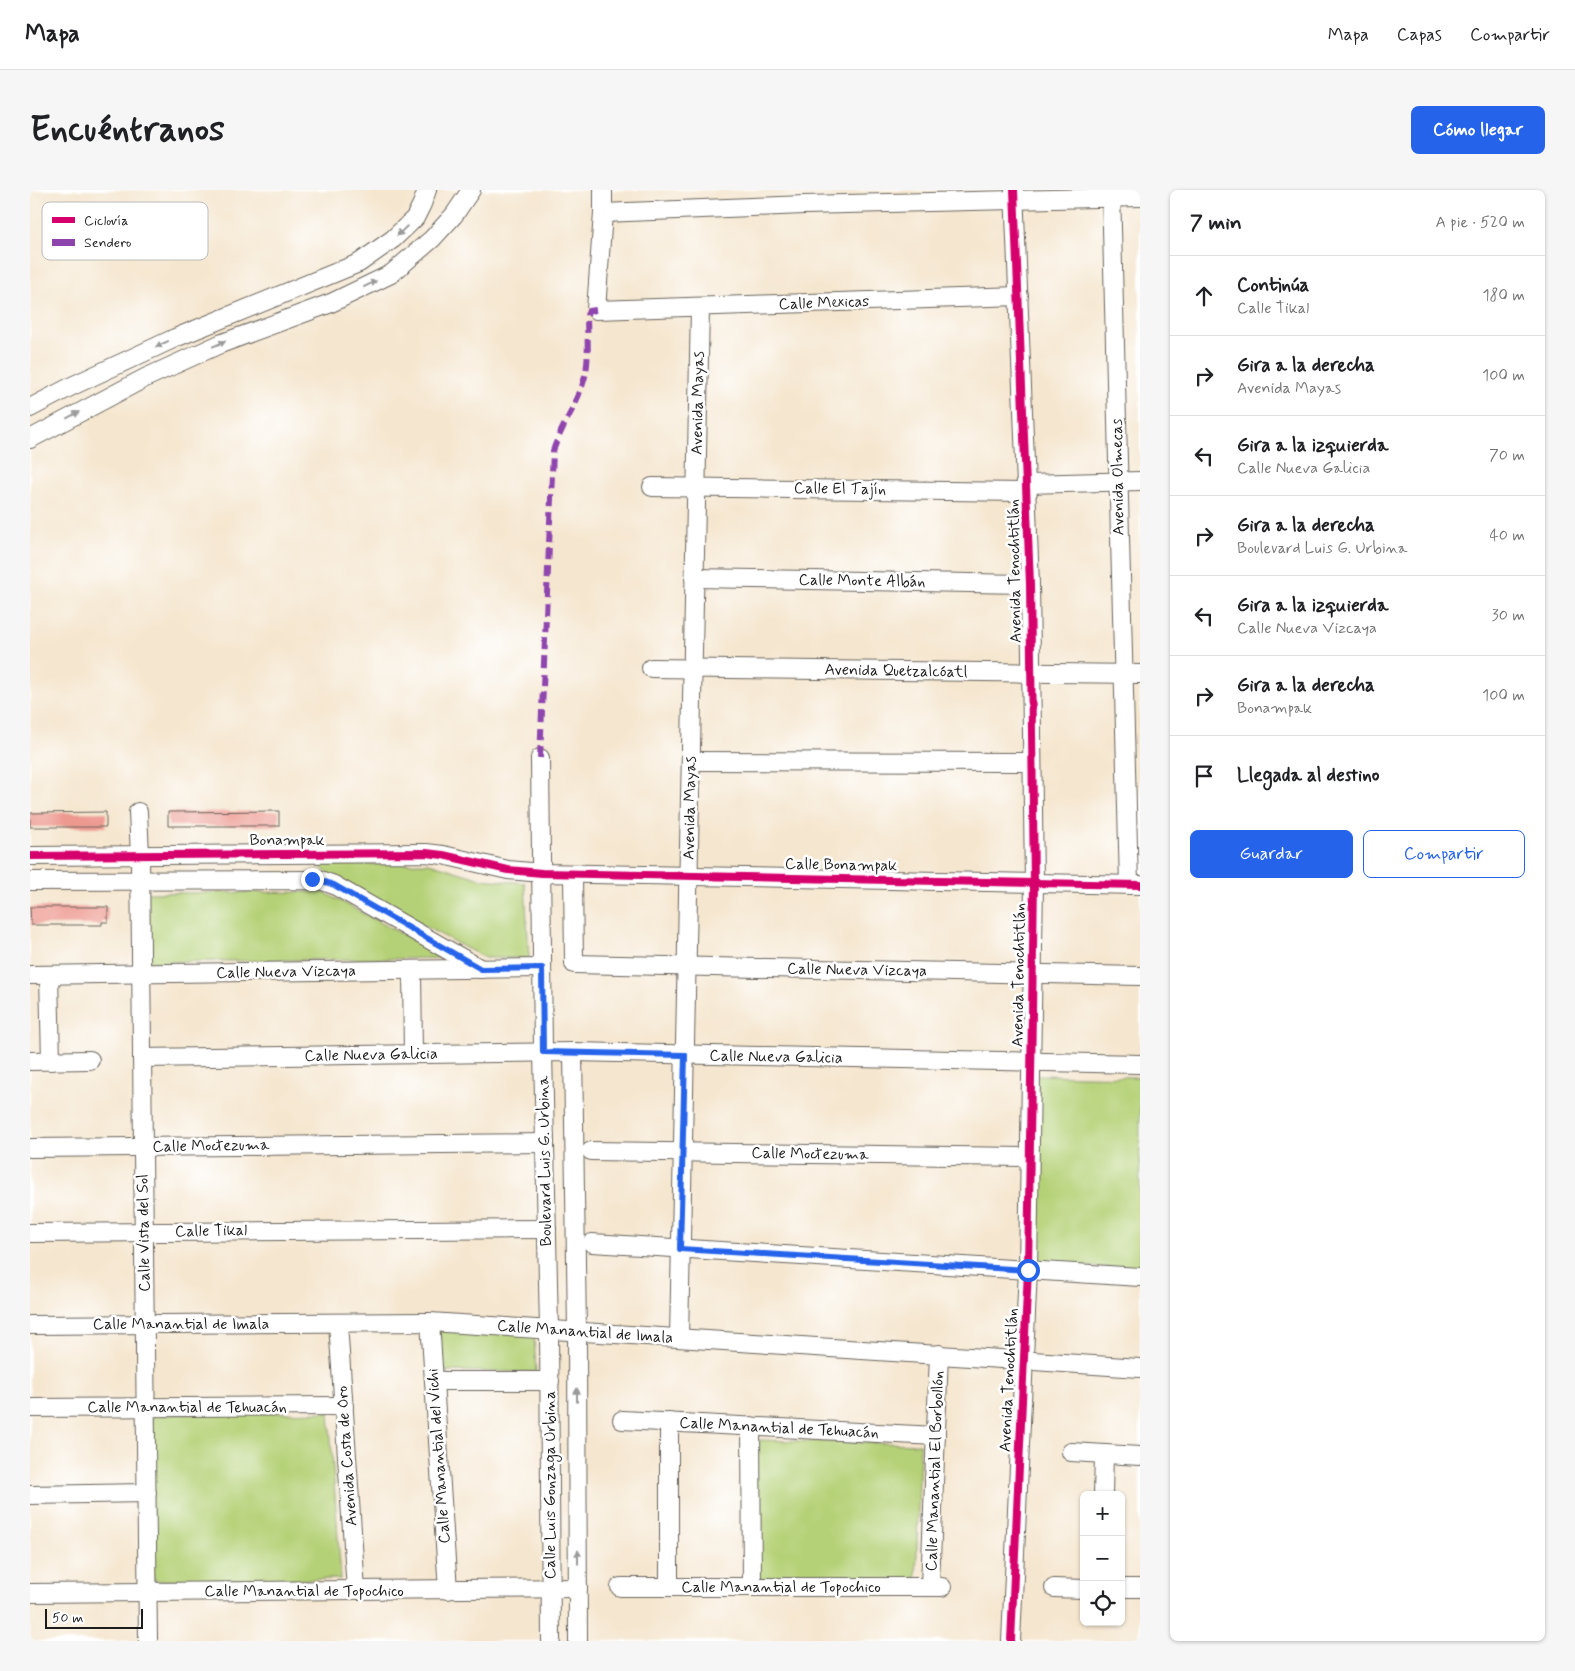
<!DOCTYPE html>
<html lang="es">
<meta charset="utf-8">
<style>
:root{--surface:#fff;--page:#f6f6f6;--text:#202124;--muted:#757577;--line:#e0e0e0;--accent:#2563eb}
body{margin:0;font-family:Mynerve,sans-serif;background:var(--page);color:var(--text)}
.controls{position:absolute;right:15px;bottom:15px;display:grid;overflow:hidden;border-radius:8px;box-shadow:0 1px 4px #0004}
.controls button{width:45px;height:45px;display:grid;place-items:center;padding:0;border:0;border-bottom:1px solid var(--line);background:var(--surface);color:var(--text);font:25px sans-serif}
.scale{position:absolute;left:15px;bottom:12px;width:98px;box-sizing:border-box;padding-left:5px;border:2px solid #1c1c1c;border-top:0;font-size:14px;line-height:18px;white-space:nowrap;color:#1c1c1c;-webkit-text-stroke:4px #fff;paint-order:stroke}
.stop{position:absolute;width:15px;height:15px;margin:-11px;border:4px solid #2563eb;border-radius:50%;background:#fff}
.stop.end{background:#2563eb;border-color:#fff;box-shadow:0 1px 5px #0008}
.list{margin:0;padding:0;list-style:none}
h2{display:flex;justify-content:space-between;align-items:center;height:65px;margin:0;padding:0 20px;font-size:21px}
h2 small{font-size:16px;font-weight:400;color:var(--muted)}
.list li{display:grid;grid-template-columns:32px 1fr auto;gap:15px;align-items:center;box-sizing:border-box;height:80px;padding:0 20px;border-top:1px solid var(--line)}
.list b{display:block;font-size:19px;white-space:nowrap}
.list p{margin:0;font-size:16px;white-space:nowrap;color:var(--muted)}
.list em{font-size:16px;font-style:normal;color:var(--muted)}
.actions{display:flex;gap:10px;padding:15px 20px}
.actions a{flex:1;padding:11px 0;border:1px solid var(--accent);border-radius:8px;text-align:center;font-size:18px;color:var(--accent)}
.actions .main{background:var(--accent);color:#fff}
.icon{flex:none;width:28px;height:28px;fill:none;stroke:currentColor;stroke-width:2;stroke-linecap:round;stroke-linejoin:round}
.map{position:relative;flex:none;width:1110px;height:1451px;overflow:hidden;border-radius:8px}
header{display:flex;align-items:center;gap:30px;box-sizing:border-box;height:70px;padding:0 25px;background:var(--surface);border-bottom:1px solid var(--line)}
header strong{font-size:24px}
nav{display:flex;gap:28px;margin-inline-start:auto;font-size:18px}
.intro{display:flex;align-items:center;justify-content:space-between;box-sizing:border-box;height:120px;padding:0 30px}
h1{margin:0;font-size:35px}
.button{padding:12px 22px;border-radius:8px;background:var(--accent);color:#fff;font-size:18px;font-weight:700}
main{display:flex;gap:30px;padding:0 30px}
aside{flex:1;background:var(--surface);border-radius:8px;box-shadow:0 1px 4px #0004}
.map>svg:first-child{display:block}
.green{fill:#b5d177;stroke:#68764a}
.building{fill:#ed9990}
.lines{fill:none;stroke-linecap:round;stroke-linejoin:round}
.minor-casing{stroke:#68635b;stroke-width:20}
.minor{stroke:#fff;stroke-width:18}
.quiet{stroke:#8e44ad;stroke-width:6;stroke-dasharray:12 6;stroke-linecap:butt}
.cycleway-casing{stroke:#fff;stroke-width:11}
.cycleway{stroke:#d6006c;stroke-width:8}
.oneway{fill:#999}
.route{stroke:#2563eb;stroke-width:6}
.labels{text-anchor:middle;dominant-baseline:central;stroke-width:5;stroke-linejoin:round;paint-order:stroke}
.street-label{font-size:16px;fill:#1c1c1c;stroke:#fff}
.key{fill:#fff;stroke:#bbb;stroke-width:1}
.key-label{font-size:14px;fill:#1c1c1c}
</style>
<header>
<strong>Mapa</strong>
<nav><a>Mapa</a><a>Capas</a><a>Compartir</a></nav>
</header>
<div class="intro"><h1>Encuéntranos</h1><a class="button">Cómo llegar</a></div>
<main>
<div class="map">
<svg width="1110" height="1451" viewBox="0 0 1110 1451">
<rect width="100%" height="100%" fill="#fff"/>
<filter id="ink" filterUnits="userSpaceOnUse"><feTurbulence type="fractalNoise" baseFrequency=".02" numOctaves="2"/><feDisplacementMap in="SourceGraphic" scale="10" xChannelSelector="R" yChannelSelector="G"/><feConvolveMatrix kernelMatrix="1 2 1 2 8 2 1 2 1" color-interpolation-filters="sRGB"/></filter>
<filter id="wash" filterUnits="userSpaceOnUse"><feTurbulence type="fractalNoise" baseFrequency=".0096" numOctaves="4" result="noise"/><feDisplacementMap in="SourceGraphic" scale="20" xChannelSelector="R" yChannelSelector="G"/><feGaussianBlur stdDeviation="1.12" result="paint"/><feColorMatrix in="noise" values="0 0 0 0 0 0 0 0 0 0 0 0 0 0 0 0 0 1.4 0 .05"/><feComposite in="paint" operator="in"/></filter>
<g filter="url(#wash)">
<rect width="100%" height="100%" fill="#f5e6cf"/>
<g class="green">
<path d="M399 673 451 689 495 693 499 768H455L301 687 289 675Z"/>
<path d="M293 702 417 768 116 772 115 703Z"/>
<path d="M1004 885 1110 887V1079L1001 1074Z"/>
<path d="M402 1139 504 1143 506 1182 405 1181Z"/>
<path d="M299 1222 311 1389 123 1391 122 1225Z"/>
<path d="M726 1250 890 1254 886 1393 723 1389Z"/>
</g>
<g id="blocks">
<g class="building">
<path d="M249 621V636H138V622Z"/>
<path d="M76 622V637H0V623Z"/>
<path d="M0 717H78V732H72V735H1Z"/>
</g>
</g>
</g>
<g filter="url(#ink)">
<use href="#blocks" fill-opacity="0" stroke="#68635b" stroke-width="1"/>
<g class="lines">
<g class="minor-casing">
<g id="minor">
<path d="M573 0V23L566 120 989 106"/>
<path d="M1081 0 1099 695"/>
<path d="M573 23 774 15 1110 7"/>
<path d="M0 218 42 196 145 148 329 73 363 49 385 28 392 14 397 0"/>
<path d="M0 249 115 188 190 154 301 113 361 84 402 49 424 25 441 0"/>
<path d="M997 294 1110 291"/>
<path d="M622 297 998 302"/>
<path d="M664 388 1000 394"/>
<path d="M621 478 1110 484"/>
<path d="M510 568 513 862 519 1139 521 1451"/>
<path d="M661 571 1002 572"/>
<path d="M108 622 110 665 118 1451"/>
<path d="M0 666 396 663 413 665 478 680 512 683 1110 695"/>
<path d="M543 684 544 774 1110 786"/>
<path d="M0 691 290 690 304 695 451 779"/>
<path d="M382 780 383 864"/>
<path d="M0 785 512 778"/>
<path d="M19 785 21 871"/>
<path d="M543 862 547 1141 548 1451"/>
<path d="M112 868 543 862 1110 874"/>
<path d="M0 871 60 870"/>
<path d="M0 958 515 953"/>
<path d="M561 961 999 967"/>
<path d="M0 1043 517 1039"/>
<path d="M562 1053 1110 1087"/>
<path d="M400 1132 418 1400"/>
<path d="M308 1133 326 1400"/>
<path d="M0 1135 400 1132 1110 1178"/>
<path d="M649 1148 670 117"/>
<path d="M404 1191H520"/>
<path d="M0 1218 314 1216"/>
<path d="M592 1230 906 1246"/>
<path d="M639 1232V1397"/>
<path d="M721 1236 722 1397"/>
<path d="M1041 1262 1110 1266"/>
<path d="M0 1305 117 1303"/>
<path d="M1073 1305 1074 1264"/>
<path d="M590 1397H912"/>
<path d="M900 1397 909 1164"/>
<path d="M1024 1398 1054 1399"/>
<path d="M1091 1398H1110"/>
<path d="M0 1403 548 1398"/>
<path d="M981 1451 998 1080 1004 693 1000 394 984 0"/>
</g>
</g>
<use href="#minor" class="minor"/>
<path class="quiet" d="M510 568 523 261C531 237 547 215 554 190 560 170 557 146 557 125L559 121 566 120"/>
<g class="cycleway-casing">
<g id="cycleway">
<path d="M0 666 396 663 413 665 478 680 512 683 1110 695"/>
<path d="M981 1451 998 1080 1004 693 1000 394 984 0"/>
</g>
</g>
<use href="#cycleway" class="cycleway"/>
</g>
<defs><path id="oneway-solid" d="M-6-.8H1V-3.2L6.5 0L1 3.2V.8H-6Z" transform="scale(1.25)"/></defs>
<g class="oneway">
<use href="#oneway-solid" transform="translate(372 41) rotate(135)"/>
<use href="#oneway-solid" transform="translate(340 94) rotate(-26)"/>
<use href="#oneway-solid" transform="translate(132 154) rotate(155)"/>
<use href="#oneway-solid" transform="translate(189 154) rotate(-23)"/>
<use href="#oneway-solid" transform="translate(43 225) rotate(-28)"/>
<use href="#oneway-solid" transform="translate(547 1205) rotate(-90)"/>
<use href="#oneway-solid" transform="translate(548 1367) rotate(-90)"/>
</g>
</g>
<g class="lines" filter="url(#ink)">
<path class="route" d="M282 689 290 690 304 695 451 779 512 778 513 862 655 865 650 1059 998 1080"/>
</g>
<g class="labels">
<g class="street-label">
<text transform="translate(794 113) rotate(-2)">Calle Mexicas</text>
<text transform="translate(668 213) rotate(-89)">Avenida Mayas</text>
<text transform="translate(1088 287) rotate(-91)">Avenida Olmecas</text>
<text transform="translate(810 299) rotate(1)">Calle El Tajín</text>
<text transform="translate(985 381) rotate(-91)">Avenida Tenochtitlán</text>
<text transform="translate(832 391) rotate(1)">Calle Monte Albán</text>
<text transform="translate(866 481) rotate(1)">Avenida Quetzalcóatl</text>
<text transform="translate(660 618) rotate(-89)">Avenida Mayas</text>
<text x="257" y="650">Bonampak</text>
<text transform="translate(811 675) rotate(1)">Calle Bonampak</text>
<text transform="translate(827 780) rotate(1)">Calle Nueva Vizcaya</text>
<text transform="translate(256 782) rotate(-1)">Calle Nueva Vizcaya</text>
<text transform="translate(989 785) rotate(-89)">Avenida Tenochtitlán</text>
<text transform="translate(341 865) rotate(-1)">Calle Nueva Galicia</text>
<text transform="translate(746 867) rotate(1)">Calle Nueva Galicia</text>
<text transform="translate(181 956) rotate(-1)">Calle Moctezuma</text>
<text transform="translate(780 964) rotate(1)">Calle Moctezuma</text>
<text transform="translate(515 971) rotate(-91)">Boulevard Luis G. Urbina</text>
<text transform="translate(181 1041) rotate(-1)">Calle Tikal</text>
<text transform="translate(114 1043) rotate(-91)">Calle Vista del Sol</text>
<text x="151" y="1134">Calle Manantial de Imala</text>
<text transform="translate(555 1142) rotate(4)">Calle Manantial de Imala</text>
<text transform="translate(979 1190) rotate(-87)">Avenida Tenochtitlán</text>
<text x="157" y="1217">Calle Manantial de Tehuacán</text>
<text transform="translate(749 1238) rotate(3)">Calle Manantial de Tehuacán</text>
<text transform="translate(317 1266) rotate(-94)">Avenida Costa de Oro</text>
<text transform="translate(409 1266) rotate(-94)">Calle Manantial del Vichi</text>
<text transform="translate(905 1281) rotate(-88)">Calle Manantial El Borbollón</text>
<text transform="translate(520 1295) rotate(-90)">Calle Luis Gonzaga Urbina</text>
<text x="751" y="1397">Calle Manantial de Topochico</text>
<text x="274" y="1401">Calle Manantial de Topochico</text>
</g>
</g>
<rect x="12" y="12" width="166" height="58" rx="8" class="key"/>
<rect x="22" y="27" width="23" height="6" fill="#d6006c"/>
<rect x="22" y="49" width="23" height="7" fill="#8e44ad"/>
<g class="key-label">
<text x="54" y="35">Ciclovía</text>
<text x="54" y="57">Sendero</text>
</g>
</svg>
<div class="controls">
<button>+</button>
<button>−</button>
<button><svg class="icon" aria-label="locate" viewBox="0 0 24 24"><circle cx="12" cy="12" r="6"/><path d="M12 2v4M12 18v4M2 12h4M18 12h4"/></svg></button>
</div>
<div class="scale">50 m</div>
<div class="stop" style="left:998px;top:1080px"></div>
<div class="stop end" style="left:282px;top:689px"></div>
</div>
<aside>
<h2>7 min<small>A pie · 520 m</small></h2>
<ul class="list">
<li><svg class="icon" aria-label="ahead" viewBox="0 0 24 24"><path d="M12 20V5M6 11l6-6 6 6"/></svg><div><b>Continúa</b><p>Calle Tikal</p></div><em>180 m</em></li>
<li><svg class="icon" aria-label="right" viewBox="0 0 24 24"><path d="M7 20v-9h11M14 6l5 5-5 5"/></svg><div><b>Gira a la derecha</b><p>Avenida Mayas</p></div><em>100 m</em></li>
<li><svg class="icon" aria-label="left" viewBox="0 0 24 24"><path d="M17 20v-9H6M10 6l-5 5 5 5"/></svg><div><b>Gira a la izquierda</b><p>Calle Nueva Galicia</p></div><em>70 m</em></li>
<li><svg class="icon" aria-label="right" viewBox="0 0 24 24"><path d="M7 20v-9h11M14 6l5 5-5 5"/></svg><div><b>Gira a la derecha</b><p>Boulevard Luis G. Urbina</p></div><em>40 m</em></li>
<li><svg class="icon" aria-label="left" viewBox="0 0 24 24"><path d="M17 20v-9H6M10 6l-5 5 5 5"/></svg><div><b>Gira a la izquierda</b><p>Calle Nueva Vizcaya</p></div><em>30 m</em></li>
<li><svg class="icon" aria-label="right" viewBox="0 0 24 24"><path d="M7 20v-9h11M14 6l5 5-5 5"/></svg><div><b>Gira a la derecha</b><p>Bonampak</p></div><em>100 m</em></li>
<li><svg class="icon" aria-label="arrive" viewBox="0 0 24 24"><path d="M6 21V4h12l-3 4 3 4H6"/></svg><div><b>Llegada al destino</b></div></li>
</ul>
<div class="actions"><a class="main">Guardar</a><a>Compartir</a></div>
</aside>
</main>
